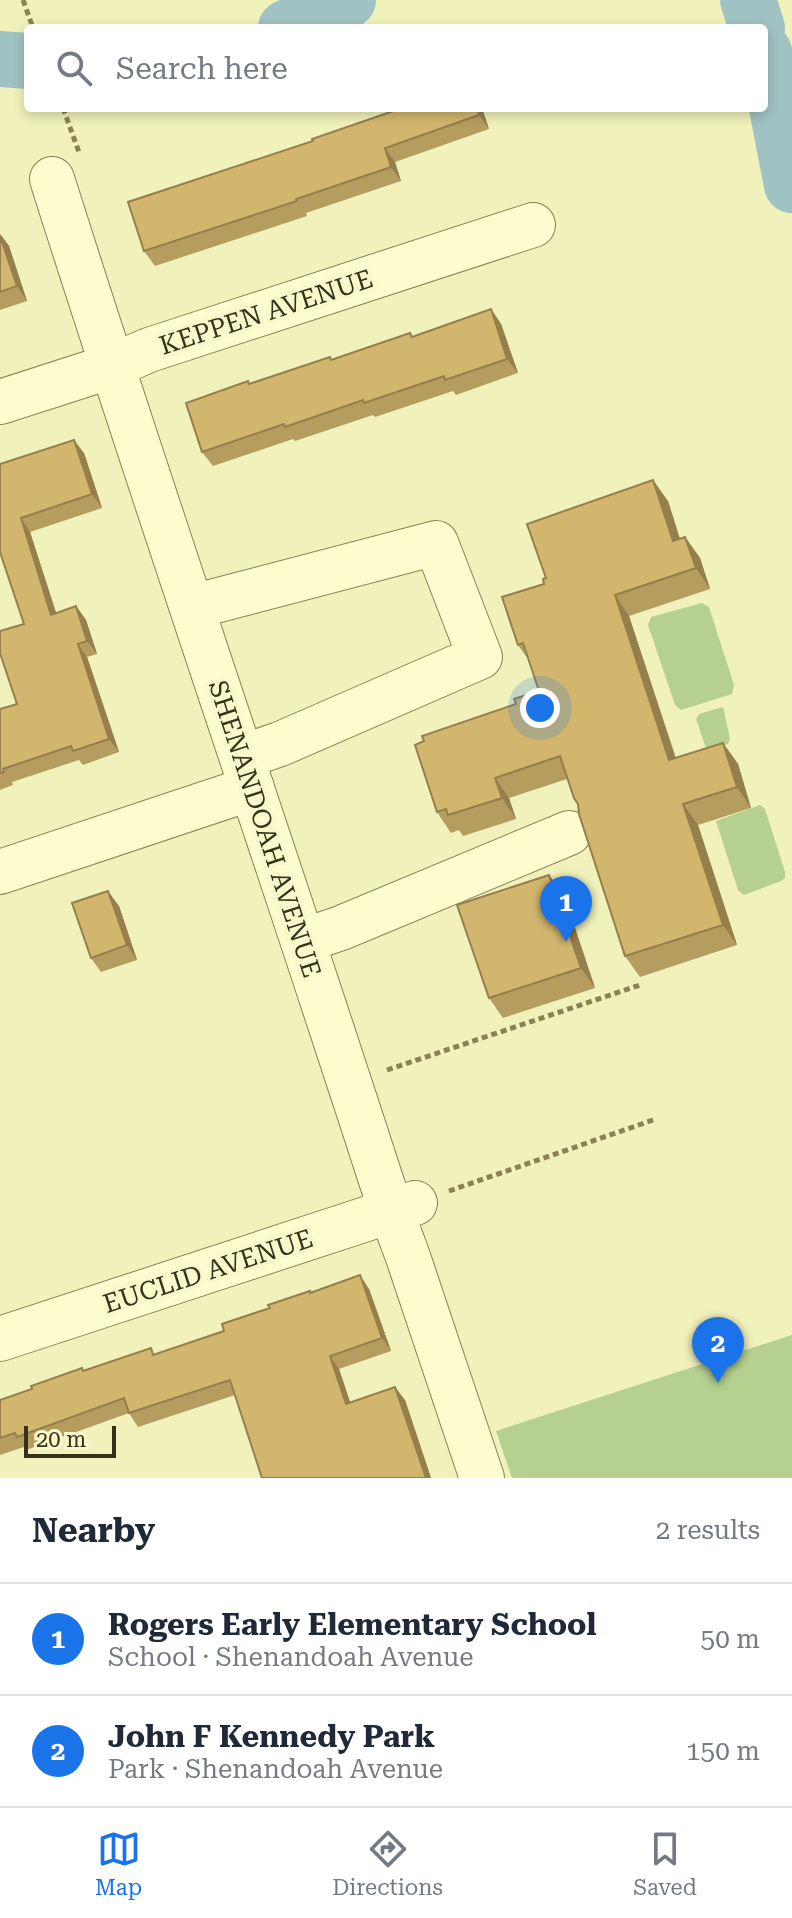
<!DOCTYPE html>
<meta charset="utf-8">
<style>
:root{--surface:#fff;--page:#f2f2f3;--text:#1f2937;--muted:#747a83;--line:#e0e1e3;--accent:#1a73e8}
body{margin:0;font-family:"Roboto Serif",serif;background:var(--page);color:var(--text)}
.scale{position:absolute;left:24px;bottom:20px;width:92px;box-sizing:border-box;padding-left:8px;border:4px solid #38311a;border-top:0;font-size:22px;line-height:28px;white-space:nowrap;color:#38311a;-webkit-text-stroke:6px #f8f8cb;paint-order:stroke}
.you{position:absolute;left:540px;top:708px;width:28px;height:28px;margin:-20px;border:6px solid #fff;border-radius:50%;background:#1a73e8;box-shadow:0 0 0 12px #1a73e833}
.badge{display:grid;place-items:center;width:52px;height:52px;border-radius:50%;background:var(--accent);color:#fff;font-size:26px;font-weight:700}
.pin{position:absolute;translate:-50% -66px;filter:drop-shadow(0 2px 4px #0008)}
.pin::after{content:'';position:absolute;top:42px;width:28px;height:24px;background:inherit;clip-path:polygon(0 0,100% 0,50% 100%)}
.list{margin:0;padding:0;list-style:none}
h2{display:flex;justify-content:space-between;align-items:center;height:104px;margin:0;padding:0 32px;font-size:34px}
h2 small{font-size:26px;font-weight:400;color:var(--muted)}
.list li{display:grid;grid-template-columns:52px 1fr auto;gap:24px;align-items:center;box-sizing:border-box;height:112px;padding:0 32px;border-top:2px solid var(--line)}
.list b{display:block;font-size:30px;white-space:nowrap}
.list p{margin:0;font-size:26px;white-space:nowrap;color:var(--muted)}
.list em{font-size:26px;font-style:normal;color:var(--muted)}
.icon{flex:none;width:44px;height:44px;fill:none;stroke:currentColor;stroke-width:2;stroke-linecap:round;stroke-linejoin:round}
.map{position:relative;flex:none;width:792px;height:1478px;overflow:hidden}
.search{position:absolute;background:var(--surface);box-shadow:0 4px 12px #0003;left:24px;right:24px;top:24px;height:88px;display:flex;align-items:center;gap:20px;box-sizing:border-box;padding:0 28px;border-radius:8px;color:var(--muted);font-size:30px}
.sheet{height:328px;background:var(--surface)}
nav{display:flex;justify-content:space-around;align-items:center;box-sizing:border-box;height:112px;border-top:2px solid var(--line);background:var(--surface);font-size:22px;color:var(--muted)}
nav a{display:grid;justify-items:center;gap:4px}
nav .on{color:var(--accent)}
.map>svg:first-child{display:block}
.green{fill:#b5d08f}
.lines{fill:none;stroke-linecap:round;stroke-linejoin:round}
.river{stroke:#a0c2c2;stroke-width:56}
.minor-casing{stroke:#8a8154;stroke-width:46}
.path{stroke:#8a8154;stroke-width:5;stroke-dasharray:6 4;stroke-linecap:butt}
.minor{stroke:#fcfccf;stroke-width:44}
.wall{fill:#b59d5f}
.shaded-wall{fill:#947f4d}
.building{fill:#d3b66e;stroke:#947f4d;stroke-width:2}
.labels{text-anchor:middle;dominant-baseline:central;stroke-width:8;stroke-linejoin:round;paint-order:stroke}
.street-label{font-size:26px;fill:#38311a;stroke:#f8f8cb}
</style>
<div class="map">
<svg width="792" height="1478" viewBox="0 0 792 1478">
<rect width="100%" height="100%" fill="#f1f1bb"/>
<g class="green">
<path d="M702 603 709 607 734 685 732 694 681 710 675 705 648 625 651 617Z"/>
<path d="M723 707 730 739 728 744 707 751 696 719 699 714Z"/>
<path d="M760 805 765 809 785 872V878L781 881 744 895 738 890 716 821Z"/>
<path d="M792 1335V1478H512L496 1431Z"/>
</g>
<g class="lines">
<g class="river">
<path d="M748 0 757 28"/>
<path d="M286 28 348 0"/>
<path d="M764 52 770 72 792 185"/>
<path d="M0 59 28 61"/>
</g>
<g class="minor-casing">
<g id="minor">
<path d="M52 179C161 524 280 866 391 1211L408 1257 482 1478"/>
<path d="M0 402 112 366 149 350 533 225"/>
<path d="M192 607 436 543 480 657 280 744 242 757"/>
<path d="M0 872 252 788"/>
<path d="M303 941 341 928 569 833"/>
<path d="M0 1339 415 1203"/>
</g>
</g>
<g class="path">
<path d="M23 0 33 28"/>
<path d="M63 108 80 155"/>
<path d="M387 1070 640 985"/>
<path d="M449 1191 653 1120"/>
</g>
<use href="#minor" class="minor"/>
</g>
<g class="wall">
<path d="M402 108H482L489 129 395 162 401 181 306 213 307 216 155 266 144 251Z"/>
<path d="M0 234 9 246 27 301 0 310Z"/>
<path d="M491 309 501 324 518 373 456 395 453 391 375 417 373 415 295 441 293 439 213 466 202 452 250 384 332 359 410 333 413 337Z"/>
<path d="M84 453 102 508 30 532 56 613 76 606 86 620 97 654 87 657 119 752 83 765 79 760 12 782 13 785 0 790V709L17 704 24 624 0 464Z"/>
<path d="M668 501 680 539 685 537 700 558 710 589 629 616 676 758 723 743 738 764 751 808 698 825 737 945 640 977 625 956 578 804 567 779 509 798 516 819 463 836 459 830 451 833 437 812 516 704 539 691 528 659 518 645 546 578Z"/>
<path d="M549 875 564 895 595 988 503 1018 489 998Z"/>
<path d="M119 906 137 960 101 972 91 958Z"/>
<path d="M369 1289 391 1351 339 1369 350 1402 405 1400 431 1478 235 1395 138 1427 129 1413 26 1450 24 1447 0 1455V1400L32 1389 82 1368 84 1371 155 1354 224 1331 270 1308 311 1293Z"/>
</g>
<g class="shaded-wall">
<path d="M477 108H482L489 129 479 115Z"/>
<path d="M385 148 395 162 401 181 391 167Z"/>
<path d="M0 234 9 246 27 301 17 286Z"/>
<path d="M491 309 501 324 518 373 507 359Z"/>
<path d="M74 440 84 453 102 508 92 494Z"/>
<path d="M653 480 668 501 687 562 673 541Z"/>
<path d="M21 518 30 532 61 628 51 615Z"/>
<path d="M685 537 700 558 710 589 696 568Z"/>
<path d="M615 595 629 616 683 781 669 760Z"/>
<path d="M76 606 86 620 97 654 87 641Z"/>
<path d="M78 644 87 657 119 752 109 739Z"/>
<path d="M723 743 738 764 751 808 737 787Z"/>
<path d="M495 778 509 798 516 819 502 798Z"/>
<path d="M683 804 698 825 737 945 723 925Z"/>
<path d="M549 875 564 895 595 988 581 968Z"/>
<path d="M108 891 119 906 137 960 127 945Z"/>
<path d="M360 1275 369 1289 391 1351 382 1338Z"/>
<path d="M330 1356 339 1369 355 1417 346 1404Z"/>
<path d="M395 1387 405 1400 431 1478H426Z"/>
</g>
<g class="building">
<path d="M402 108H477L479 115 385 148 391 167 296 199 297 201 144 251 128 202 313 141 312 139Z"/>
<path d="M0 236 17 286 0 292Z"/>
<path d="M491 309 507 359 445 380 444 376 364 403 363 400 285 427 284 424 202 452 186 403 248 381 249 384 330 357 331 360 410 333 412 337Z"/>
<path d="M74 440 92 494 21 518 51 615 76 606 87 641 78 644 109 739 73 751 71 746 3 769 4 772 0 773V709L17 704 0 653V631L24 624 0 552V464Z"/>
<path d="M653 480 673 541 685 537 696 568 615 595 669 760 723 743 737 787 683 804 723 925 625 956 579 814 578 804 574 798 560 756 495 778 502 798 448 815 446 809 437 812 415 745 424 741 422 736 516 704 514 699 539 691 523 643 518 645 502 597 544 584 543 579 546 578 527 524Z"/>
<path d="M549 875 581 968 489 998 457 905Z"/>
<path d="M108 891 127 945 91 958 72 903Z"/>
<path d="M360 1275 382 1338 330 1356 346 1404 395 1387 426 1478H262L230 1380 129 1413 124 1398 17 1437 15 1433 0 1438V1400L32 1389 31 1386 82 1368 83 1371 151 1348 153 1355 224 1331 222 1324 270 1308 268 1305 310 1291V1293Z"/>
</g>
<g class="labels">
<g class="street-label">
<text transform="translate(266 312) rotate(-18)">KEPPEN AVENUE</text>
<text transform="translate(265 829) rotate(72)">SHENANDOAH AVENUE</text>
<text transform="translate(208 1271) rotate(-18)">EUCLID AVENUE</text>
</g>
</g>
</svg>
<div class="scale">20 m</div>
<div class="you"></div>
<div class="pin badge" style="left:566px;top:942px">1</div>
<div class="pin badge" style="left:718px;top:1383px">2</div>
<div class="search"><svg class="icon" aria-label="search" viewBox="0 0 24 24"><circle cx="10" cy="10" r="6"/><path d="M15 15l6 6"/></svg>Search here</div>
</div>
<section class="sheet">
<h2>Nearby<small>2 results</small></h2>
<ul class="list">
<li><span class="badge">1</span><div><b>Rogers Early Elementary School</b><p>School · Shenandoah Avenue</p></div><em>50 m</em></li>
<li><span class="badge">2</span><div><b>John F Kennedy Park</b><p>Park · Shenandoah Avenue</p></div><em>150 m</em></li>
</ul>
</section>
<nav>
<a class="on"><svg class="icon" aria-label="map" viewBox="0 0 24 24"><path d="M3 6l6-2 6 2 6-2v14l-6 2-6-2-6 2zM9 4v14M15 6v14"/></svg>Map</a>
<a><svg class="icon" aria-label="directions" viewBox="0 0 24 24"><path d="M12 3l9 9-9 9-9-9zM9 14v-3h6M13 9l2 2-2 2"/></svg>Directions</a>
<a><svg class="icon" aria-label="saved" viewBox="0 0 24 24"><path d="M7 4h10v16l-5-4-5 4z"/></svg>Saved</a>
</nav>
